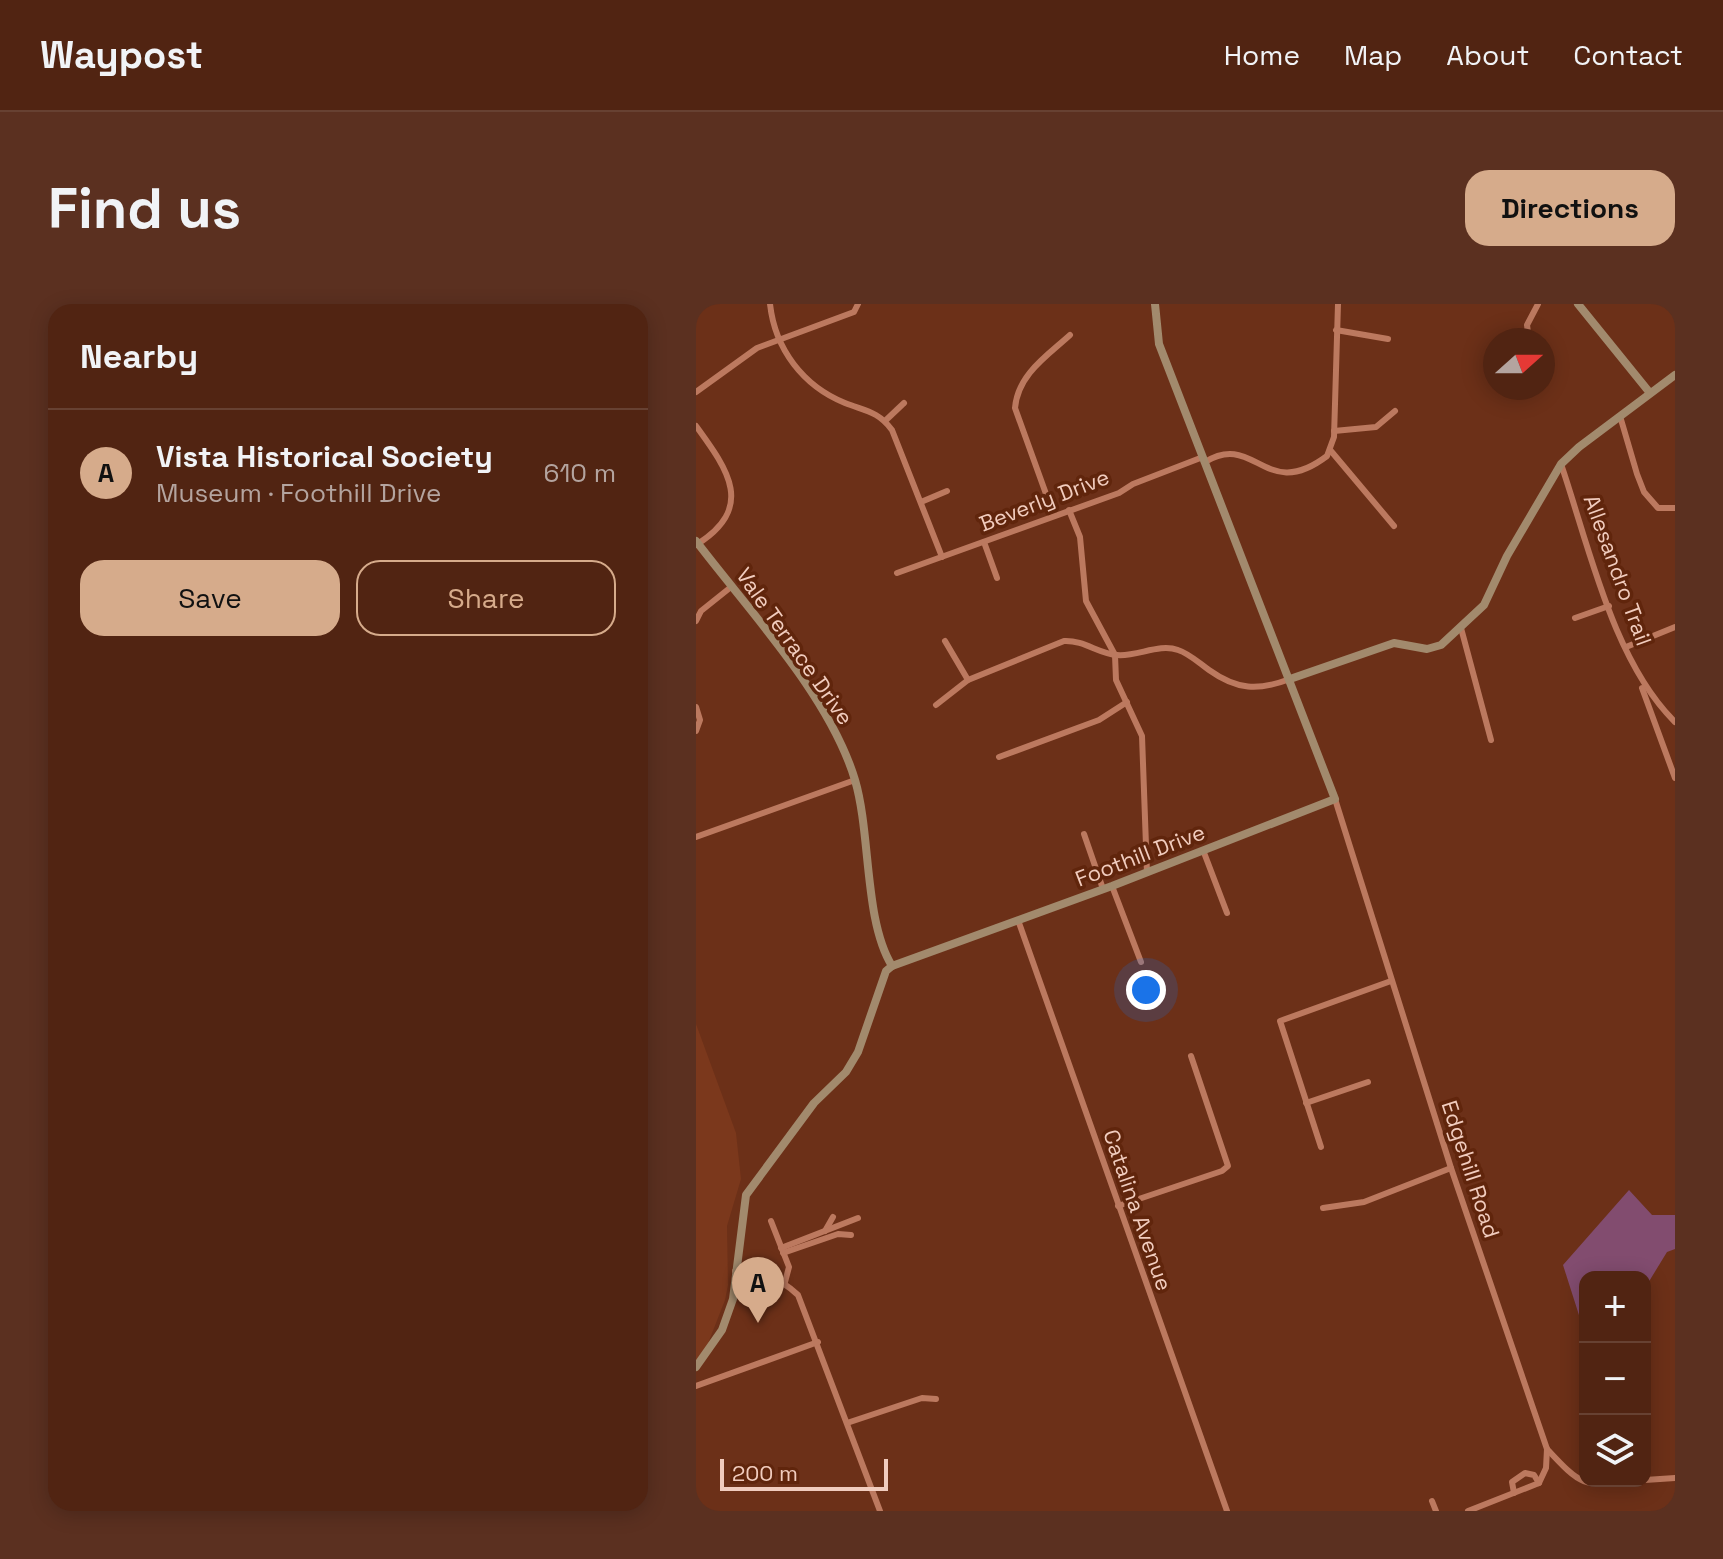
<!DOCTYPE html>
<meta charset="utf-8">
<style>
:root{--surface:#512412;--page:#5b3020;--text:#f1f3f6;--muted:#b4a49f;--line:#674132;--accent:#d6ab8b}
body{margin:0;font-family:"Space Grotesk",sans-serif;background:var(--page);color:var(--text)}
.controls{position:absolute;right:24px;bottom:24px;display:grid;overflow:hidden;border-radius:16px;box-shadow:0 4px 20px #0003}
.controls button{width:72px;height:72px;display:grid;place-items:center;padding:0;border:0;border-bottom:2px solid var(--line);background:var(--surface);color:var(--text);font:40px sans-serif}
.compass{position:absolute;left:787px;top:24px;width:72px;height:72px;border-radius:50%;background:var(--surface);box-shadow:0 4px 20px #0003;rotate:69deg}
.scale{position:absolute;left:24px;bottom:20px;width:168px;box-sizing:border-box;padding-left:8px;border:4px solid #f1ccbe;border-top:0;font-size:22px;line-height:28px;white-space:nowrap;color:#f1ccbe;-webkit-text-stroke:6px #60250c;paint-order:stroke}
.you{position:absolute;left:450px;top:686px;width:28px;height:28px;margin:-20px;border:6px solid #fff;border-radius:50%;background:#1a73e8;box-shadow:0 0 0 12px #1a73e833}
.badge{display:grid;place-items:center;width:52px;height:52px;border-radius:50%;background:var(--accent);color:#111;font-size:26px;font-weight:700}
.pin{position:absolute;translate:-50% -66px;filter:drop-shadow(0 2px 4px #0008)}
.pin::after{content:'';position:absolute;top:42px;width:28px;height:24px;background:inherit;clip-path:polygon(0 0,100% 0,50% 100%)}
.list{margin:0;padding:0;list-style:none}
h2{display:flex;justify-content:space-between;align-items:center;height:104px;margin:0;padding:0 32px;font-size:34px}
h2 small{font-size:26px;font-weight:400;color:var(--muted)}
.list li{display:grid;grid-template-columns:52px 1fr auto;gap:24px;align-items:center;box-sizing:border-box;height:128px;padding:0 32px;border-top:2px solid var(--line)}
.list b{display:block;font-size:30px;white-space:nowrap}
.list p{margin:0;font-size:26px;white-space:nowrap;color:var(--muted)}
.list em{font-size:26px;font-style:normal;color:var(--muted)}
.actions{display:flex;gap:16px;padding:24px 32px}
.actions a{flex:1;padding:18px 0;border:2px solid var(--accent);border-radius:24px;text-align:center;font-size:28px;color:var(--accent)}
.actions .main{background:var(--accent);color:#111}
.icon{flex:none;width:44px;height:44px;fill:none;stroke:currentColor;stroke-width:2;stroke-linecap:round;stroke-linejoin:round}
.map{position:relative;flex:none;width:979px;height:1207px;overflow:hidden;border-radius:24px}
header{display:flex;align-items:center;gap:48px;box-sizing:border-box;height:112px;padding:0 40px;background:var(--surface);border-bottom:2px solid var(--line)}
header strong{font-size:38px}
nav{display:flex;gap:44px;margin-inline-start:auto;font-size:28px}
.intro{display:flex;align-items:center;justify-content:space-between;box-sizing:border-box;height:192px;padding:0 48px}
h1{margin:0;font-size:56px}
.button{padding:20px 36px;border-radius:24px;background:var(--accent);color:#111;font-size:28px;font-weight:700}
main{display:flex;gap:48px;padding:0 48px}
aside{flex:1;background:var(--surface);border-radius:24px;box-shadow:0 4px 20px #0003}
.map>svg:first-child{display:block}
.built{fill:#7b381c}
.green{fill:#824c6f}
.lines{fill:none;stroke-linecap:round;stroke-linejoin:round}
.street{stroke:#bc795f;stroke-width:6}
.secondary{stroke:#a28a6d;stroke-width:8}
.labels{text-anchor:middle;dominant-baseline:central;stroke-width:7;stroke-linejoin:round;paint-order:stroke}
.street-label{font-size:22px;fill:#f1ccbe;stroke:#60250c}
</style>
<header>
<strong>Waypost</strong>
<nav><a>Home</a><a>Map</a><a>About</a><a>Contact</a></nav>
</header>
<div class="intro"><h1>Find us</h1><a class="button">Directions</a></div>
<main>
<aside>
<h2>Nearby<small></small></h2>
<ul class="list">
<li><span class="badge">A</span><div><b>Vista Historical Society</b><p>Museum · Foothill Drive</p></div><em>610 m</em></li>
</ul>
<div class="actions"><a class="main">Save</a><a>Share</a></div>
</aside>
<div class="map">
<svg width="979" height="1207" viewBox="0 0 979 1207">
<rect width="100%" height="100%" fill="#6c3018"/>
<path class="built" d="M0 720 40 829 45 875 31 922 32 981 29 996 11 1042 0 1056Z"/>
<path class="green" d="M933 886 956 911H979V945L971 948 949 984V973H889V1030L867 961Z"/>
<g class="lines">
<g class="street">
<path d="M74 0C79 45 107 82 149 99 169 107 182 107 196 126L246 253"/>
<path d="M640 26 692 35"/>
<path d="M833 36 831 21 842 0"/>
<path d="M0 88 61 44 158 8 162 0"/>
<path d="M924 112 941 170 948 188 962 204H979"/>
<path d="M189 117 208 99"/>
<path d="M0 122C32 166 60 204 0 241"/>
<path d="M638 127 680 123 699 107"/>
<path d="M635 147 698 222"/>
<path d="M509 158C559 127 569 199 631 152L638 133 642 0"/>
<path d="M865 160C893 242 917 357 979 418"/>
<path d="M225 198 251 187"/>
<path d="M373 206 384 233 390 297 419 351 420 376 446 432 451 569"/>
<path d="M358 212 319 104C322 70 351 52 374 31"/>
<path d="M288 238 301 274"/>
<path d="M201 269 423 189 437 180 507 153"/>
<path d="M879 314 913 302"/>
<path d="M0 317 5 307 35 283"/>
<path d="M765 324 795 436"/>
<path d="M249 337 272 376"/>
<path d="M930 343 979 323"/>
<path d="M946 384 979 474"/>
<path d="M240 401 272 376 368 337C388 336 403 350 421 351 441 353 463 339 482 346 494 350 503 359 513 366 541 386 562 387 594 375"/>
<path d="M0 403 4 416 0 427"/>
<path d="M303 453 403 416 431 398"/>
<path d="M639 495 755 864 851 1145C888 1185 888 1182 942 1177"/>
<path d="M388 530 407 585"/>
<path d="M0 533 159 476"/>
<path d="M507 546 531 609"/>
<path d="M416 582 445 658"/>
<path d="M322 616 531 1207"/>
<path d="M610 799 672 778"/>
<path d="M625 843 584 717 695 677"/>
<path d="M422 902 526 867 532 862 495 752"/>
<path d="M627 904 668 898 755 864"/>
<path d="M75 917 93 963 89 978"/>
<path d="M129 927 137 913"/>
<path d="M85 944 162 914"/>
<path d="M87 949 142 930 155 931"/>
<path d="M39 967C66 969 82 972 102 991L184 1207"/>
<path d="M0 1082 122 1038"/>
<path d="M151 1119 226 1094 240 1095"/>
<path d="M949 1176 979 1174"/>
<path d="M818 1189 816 1178 829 1169 838 1171 843 1179"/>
<path d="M736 1197 740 1207"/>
<path d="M772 1207 843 1179 850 1164 851 1145"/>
</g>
<g class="secondary">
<path d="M882 0 954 89"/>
<path d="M0 237C53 307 134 392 159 476 175 530 168 617 196 662"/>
<path d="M594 375 698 339 731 345 745 341 788 301 811 252 865 160 883 143 979 71"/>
<path d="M0 1063 26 1026 37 995 50 891 118 799 150 768 162 748 190 667 196 662 416 582 639 495 463 40 459 0"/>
</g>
</g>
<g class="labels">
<g class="street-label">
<text transform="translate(348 196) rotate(-21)">Beverly Drive</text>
<text transform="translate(922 266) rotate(70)">Allesandro Trail</text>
<text transform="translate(99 342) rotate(55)">Vale Terrace Drive</text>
<text transform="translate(444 551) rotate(-21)">Foothill Drive</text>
<text transform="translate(775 865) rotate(72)">Edgehill Road</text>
<text transform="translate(442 906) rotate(71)">Catalina Avenue</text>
</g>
</g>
</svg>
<div class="controls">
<button>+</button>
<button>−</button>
<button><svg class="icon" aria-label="layers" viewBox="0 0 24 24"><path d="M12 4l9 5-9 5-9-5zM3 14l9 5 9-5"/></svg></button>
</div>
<svg class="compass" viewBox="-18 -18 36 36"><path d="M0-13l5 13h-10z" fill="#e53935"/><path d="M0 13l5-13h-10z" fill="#b4a49f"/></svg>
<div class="scale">200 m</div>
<div class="you"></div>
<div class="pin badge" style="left:62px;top:1019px">A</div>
</div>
</main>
